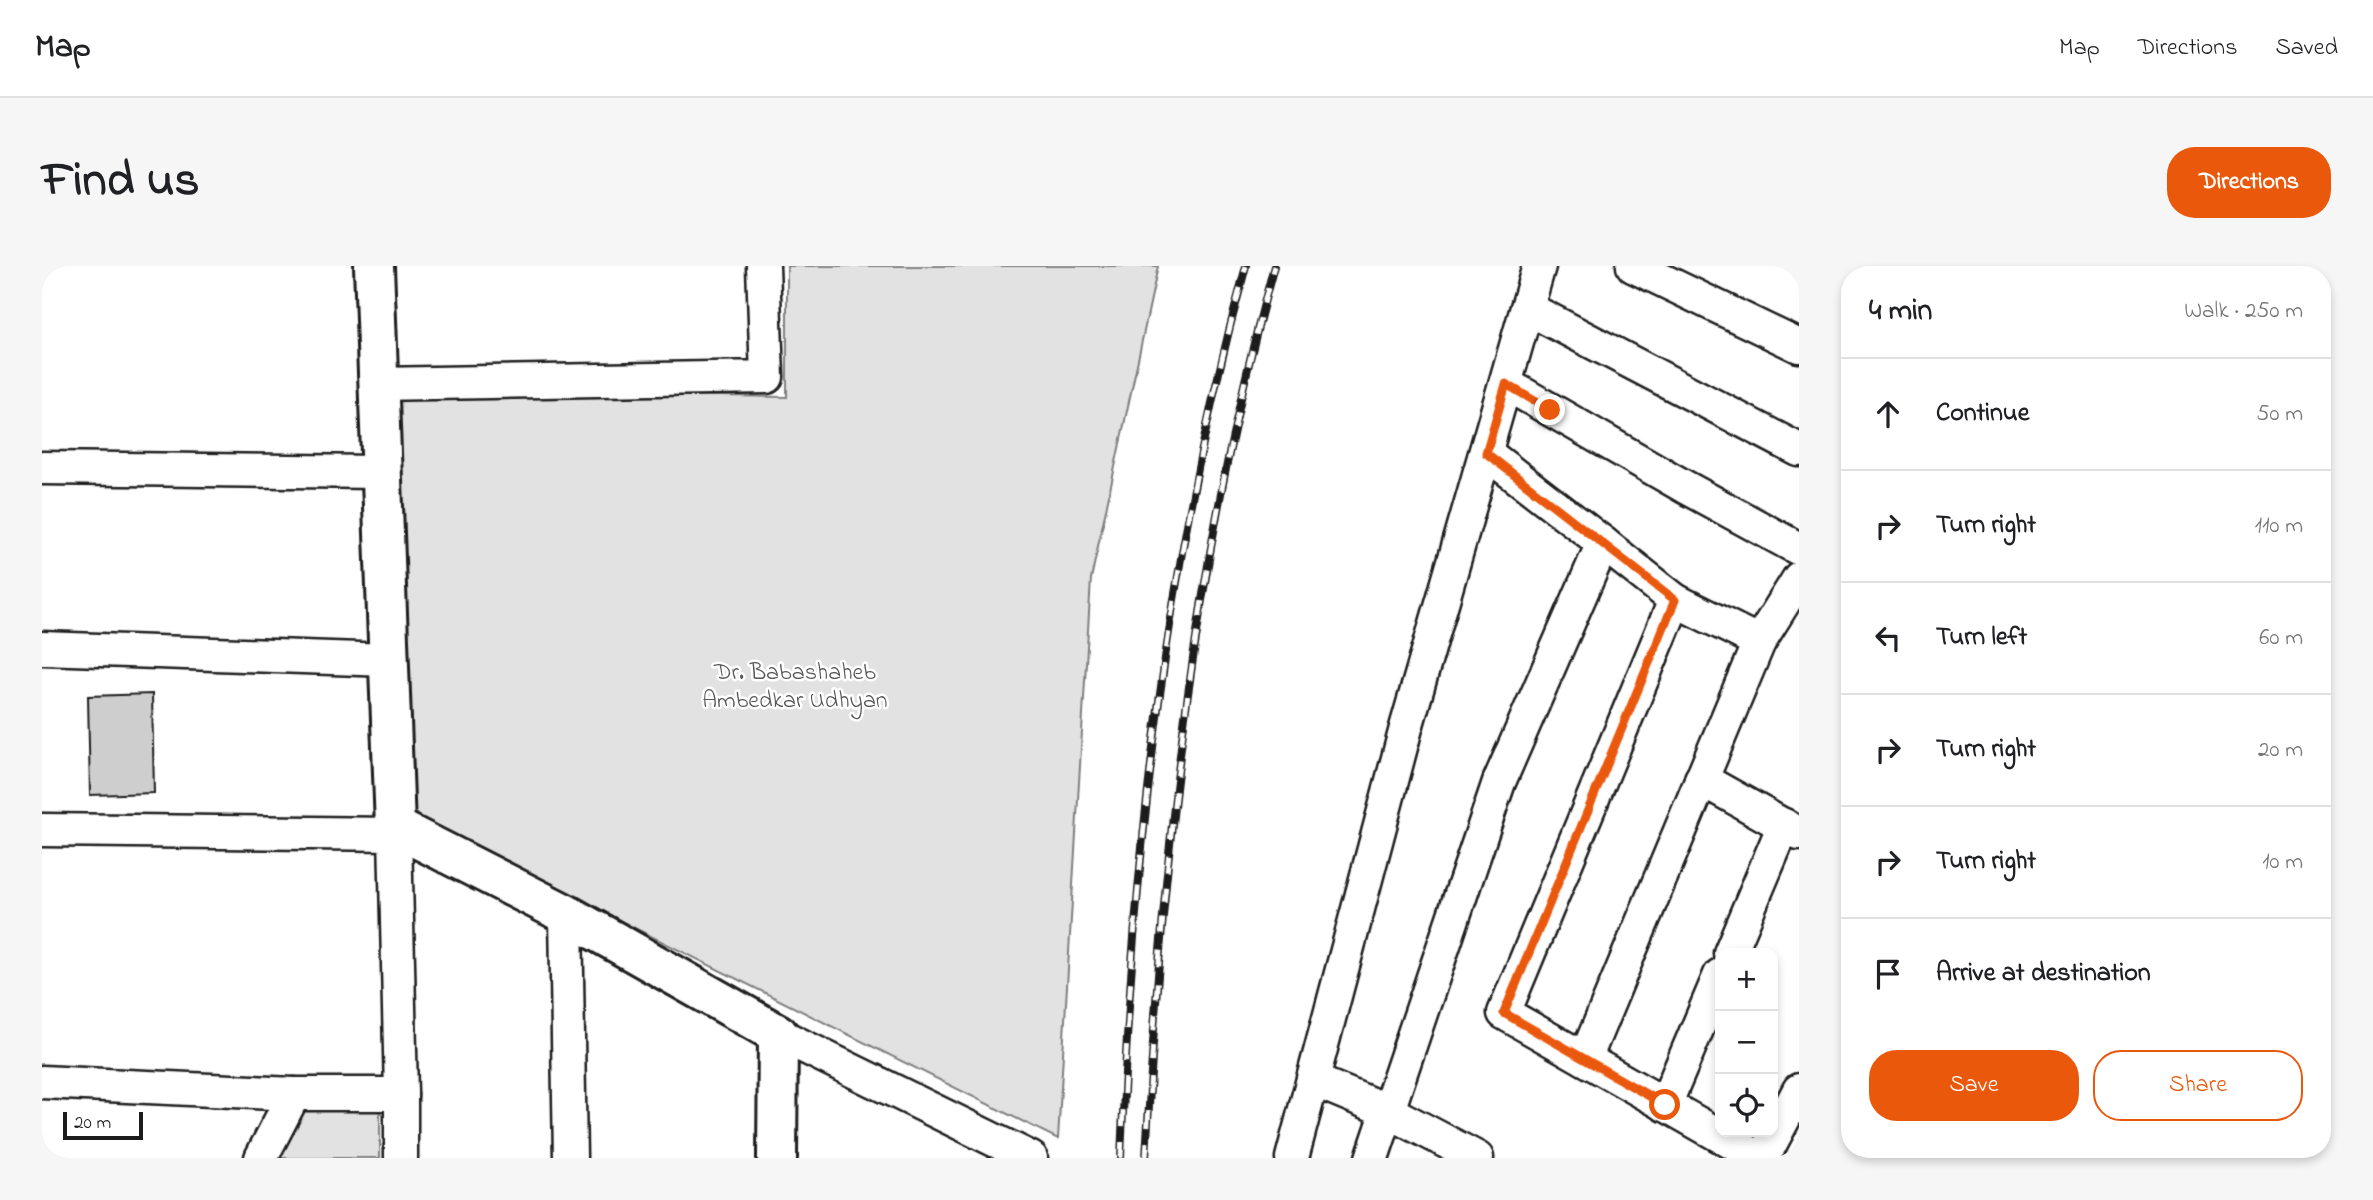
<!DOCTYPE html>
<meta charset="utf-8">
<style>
:root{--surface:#fff;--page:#f6f6f6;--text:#202124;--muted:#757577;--line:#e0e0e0;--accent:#ea580c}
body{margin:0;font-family:"Indie Flower",sans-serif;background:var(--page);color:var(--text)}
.controls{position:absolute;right:21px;bottom:21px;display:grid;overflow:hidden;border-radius:14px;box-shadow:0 4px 10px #0003}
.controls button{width:63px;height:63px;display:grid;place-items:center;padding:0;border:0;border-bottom:2px solid var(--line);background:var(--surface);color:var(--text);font:35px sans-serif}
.scale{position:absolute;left:21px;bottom:18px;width:80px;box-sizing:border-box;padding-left:7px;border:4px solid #1c1c1c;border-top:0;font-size:19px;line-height:24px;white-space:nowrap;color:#1c1c1c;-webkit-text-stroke:5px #fff;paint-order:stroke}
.stop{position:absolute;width:21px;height:21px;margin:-16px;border:5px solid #ea580c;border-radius:50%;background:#fff}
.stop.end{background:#ea580c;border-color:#fff;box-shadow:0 2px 7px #0008}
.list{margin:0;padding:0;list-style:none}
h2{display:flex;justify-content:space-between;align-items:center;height:91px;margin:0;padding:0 28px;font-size:30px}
h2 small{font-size:23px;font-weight:400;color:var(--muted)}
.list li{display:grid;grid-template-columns:46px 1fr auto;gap:21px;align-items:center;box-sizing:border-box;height:112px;padding:0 28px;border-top:2px solid var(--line)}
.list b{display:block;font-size:26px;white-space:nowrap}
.list em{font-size:23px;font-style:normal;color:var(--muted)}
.actions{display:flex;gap:14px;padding:21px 28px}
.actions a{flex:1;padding:16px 0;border:2px solid var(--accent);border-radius:28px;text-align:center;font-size:24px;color:var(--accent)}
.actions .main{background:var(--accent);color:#fff}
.icon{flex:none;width:38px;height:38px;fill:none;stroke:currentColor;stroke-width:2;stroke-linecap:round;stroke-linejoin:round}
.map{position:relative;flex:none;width:1757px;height:892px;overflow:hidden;border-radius:28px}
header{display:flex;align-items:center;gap:42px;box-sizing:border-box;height:98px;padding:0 35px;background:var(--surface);border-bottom:2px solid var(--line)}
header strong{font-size:33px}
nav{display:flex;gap:38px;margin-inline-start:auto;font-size:24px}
.intro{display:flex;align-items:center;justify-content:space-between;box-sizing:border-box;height:168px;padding:0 42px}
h1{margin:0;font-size:49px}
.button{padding:18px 32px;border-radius:28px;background:var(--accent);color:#fff;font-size:24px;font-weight:700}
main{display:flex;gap:42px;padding:0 42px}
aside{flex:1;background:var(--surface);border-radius:28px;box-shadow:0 4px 10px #0003}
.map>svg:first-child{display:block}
.green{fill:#e2e2e2;stroke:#7f7f7f;stroke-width:2}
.building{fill:#cecece;stroke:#1c1c1c;stroke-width:2}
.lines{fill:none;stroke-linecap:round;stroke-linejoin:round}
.street-casing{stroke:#1c1c1c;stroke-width:37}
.secondary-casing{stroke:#1c1c1c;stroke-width:44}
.street{stroke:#fff;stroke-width:32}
.secondary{stroke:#fff;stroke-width:38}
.rail-casing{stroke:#1c1c1c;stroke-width:8}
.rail{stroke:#fff;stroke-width:5;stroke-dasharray:16;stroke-linecap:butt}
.route{stroke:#ea580c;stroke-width:9}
.labels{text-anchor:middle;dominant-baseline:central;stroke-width:5;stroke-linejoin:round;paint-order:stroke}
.park-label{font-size:24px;fill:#575757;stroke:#fff}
</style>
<header>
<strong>Map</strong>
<nav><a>Map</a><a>Directions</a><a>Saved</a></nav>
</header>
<div class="intro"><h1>Find us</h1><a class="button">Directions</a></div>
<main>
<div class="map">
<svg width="1757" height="892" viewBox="0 0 1757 892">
<rect width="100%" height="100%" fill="#fff"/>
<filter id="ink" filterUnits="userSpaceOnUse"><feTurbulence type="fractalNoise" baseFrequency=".0143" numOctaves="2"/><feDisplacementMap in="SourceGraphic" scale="14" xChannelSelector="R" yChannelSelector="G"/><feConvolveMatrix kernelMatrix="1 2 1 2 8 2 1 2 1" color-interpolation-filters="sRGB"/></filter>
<g filter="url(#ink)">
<g class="green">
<path d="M745 0H1116L1049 313 1016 873 358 545 347 125 745 131Z"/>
<path d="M338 828V892H206L230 840Z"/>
</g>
<path class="building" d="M110 428 112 527 48 529 46 430Z"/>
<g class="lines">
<g class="street-casing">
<g id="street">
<path d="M1591 0 1757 80"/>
<path d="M1485 42 1757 184"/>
<path d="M335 118 725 111 721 0"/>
<path d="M1464 118 1643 221 1757 283"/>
<path d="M0 202 337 206"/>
<path d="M1561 277 1633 334 1462 747 1717 892"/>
<path d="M1633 334 1717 376"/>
<path d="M0 382 347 394"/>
<path d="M1659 513 1757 568"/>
<path d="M0 564 353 568V561"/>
<path d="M524 648 528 892"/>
<path d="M1688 687 1742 559"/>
<path d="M736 768 989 892"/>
<path d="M1543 793 1717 376 1757 312"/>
<path d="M1271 814 1346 845 1435 892"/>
<path d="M0 816 252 828"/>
<path d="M1623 839 1678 709"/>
<path d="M219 892 252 828H359L353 568"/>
<path d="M359 892V828"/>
<path d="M1250 892 1364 462 1497 0"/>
<path d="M1330 892 1457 516 1561 277 1444 187"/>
<path d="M1721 892 1757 824"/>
</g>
</g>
<g class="secondary-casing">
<path id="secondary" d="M332 0 353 561 524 648 736 768 735 892"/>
</g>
<use href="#street" class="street"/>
<use href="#secondary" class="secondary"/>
<g class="rail-casing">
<g id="rail">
<path d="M1079 892C1091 591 1124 291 1204 0"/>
<path d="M1104 892C1120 591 1152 291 1232 0"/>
</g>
</g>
<use href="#rail" class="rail"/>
</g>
</g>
<g class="lines" filter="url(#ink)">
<path class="route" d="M1508 144 1464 118 1444 187 1633 334 1462 747 1623 839"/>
</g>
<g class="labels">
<g class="park-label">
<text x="753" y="407">Dr. Babashaheb<tspan x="753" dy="28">Ambedkar Udhyan</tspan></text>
</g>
</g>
</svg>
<div class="controls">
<button>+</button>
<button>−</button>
<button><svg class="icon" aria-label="locate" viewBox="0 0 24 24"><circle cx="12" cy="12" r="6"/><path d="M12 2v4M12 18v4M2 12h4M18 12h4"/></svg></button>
</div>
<div class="scale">20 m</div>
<div class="stop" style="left:1623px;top:839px"></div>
<div class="stop end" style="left:1508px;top:144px"></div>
</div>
<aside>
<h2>4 min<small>Walk · 250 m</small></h2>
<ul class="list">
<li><svg class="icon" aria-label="ahead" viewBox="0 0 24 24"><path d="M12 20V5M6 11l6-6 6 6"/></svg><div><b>Continue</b></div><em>50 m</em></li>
<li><svg class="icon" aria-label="right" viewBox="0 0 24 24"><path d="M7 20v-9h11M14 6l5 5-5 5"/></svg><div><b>Turn right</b></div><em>110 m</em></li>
<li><svg class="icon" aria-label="left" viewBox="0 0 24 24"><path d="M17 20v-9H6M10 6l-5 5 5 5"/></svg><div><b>Turn left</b></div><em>60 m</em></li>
<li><svg class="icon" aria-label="right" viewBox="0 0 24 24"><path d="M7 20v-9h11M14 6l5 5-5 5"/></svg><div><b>Turn right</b></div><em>20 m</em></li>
<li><svg class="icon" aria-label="right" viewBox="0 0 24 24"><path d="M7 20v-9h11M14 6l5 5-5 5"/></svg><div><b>Turn right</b></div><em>10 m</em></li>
<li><svg class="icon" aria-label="arrive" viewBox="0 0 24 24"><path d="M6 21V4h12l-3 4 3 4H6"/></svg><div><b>Arrive at destination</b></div></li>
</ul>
<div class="actions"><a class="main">Save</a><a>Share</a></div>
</aside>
</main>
